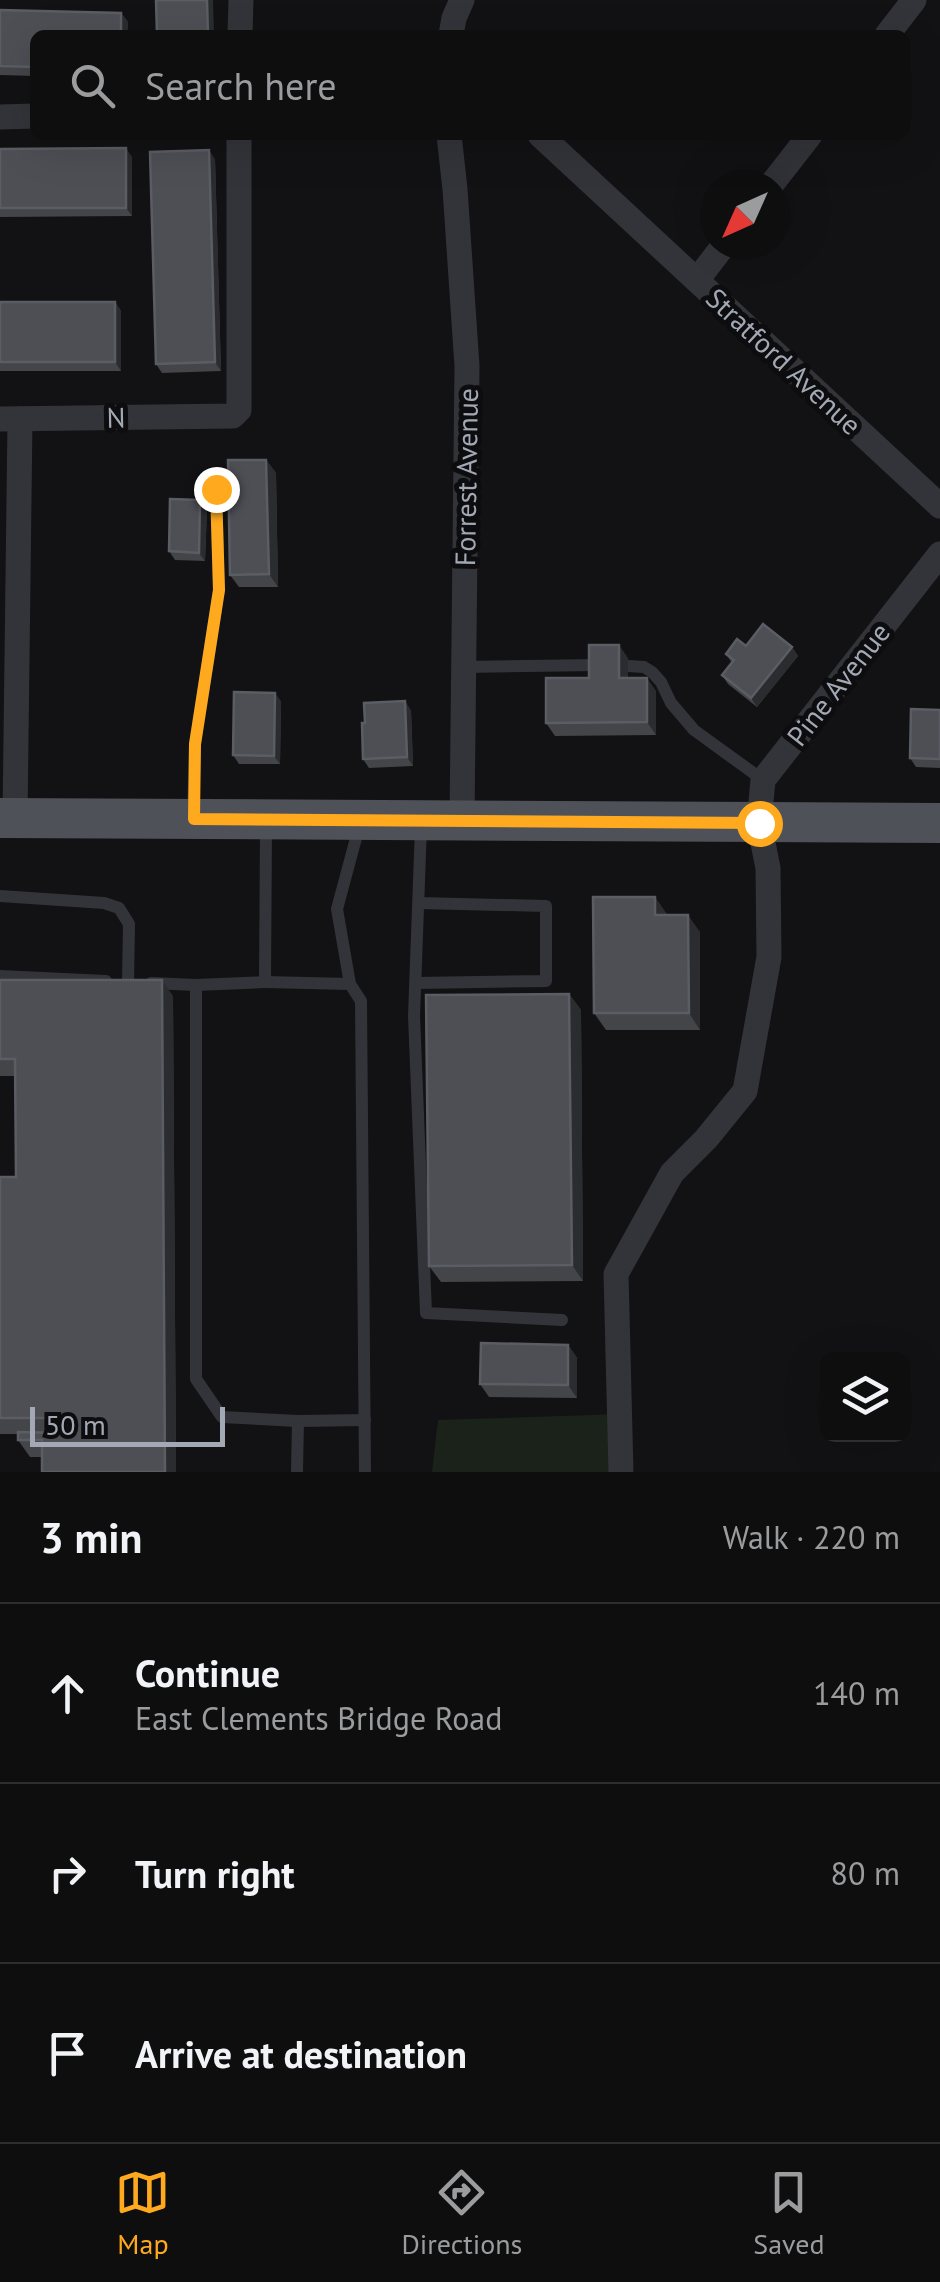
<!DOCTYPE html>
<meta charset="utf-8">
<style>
:root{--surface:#0e0e0f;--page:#171718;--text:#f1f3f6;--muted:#9b9c9e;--line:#2e2e2f;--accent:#ffaa1e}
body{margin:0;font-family:"PT Sans",sans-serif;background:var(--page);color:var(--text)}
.controls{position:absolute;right:30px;bottom:30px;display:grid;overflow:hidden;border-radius:15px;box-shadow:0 10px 40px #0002}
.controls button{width:90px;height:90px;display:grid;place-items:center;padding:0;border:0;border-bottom:2px solid var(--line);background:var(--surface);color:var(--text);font:50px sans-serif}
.compass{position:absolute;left:700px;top:170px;width:90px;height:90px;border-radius:50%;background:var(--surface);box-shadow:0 10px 40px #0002;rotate:225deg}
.scale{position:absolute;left:30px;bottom:25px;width:195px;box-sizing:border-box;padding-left:10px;border:5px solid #a2a9b5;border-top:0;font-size:28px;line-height:35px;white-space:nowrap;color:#a2a9b5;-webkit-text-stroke:8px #0d0d0f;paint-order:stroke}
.stop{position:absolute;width:30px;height:30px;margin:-22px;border:8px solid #ffaa1e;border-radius:50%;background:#fff}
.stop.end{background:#ffaa1e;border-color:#fff;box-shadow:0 2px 10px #0008}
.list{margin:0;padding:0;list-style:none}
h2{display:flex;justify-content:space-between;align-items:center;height:130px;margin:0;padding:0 40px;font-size:42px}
h2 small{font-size:32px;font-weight:400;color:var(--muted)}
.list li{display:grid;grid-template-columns:65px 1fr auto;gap:30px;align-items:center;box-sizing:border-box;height:180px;padding:0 40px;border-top:2px solid var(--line)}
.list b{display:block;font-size:38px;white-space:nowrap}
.list p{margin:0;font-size:32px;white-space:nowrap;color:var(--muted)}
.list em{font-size:32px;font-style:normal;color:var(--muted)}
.icon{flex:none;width:55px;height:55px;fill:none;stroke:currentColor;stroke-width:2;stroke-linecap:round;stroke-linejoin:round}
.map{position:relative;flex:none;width:940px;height:1472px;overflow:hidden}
.search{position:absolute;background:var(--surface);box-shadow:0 10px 40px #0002;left:30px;right:30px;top:30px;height:110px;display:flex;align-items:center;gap:25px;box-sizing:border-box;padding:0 35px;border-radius:15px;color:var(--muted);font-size:38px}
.sheet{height:670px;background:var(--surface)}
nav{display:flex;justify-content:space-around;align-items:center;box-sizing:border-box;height:140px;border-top:2px solid var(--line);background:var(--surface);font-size:28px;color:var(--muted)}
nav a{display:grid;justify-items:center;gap:5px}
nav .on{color:var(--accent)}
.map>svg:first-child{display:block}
.green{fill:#1a221a}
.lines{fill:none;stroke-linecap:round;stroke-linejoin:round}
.service{stroke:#333439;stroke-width:12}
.minor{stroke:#333439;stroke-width:25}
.primary{stroke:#4e5158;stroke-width:40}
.wall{fill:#434549}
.shaded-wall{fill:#2b2c2f}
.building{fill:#4d4f55;stroke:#5b5d64;stroke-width:2.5}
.route{stroke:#ffaa1e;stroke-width:12}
.labels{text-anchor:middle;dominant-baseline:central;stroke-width:10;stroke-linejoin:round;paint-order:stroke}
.street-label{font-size:28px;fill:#a2a9b5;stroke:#0d0d0f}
</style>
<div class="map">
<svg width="940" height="1472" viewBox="0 0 940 1472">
<rect width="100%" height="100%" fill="#121214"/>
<path class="green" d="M622 1414 618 1472H432L438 1420Z"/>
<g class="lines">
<g class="service">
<path d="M628 666 644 667 652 672 661 682 671 703 694 730 763 780"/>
<path d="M464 667 598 665"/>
<path d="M193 816 195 744 219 590 216 489"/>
<path d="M359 827 337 909 350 984 361 1001 365 1472"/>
<path d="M421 827 414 1016 426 1313 562 1320"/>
<path d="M0 896 104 903 119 908 129 924 128 982"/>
<path d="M0 976 106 981"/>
<path d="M265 982 350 984"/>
<path d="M151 983 196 985 265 982 266 826"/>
<path d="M416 983 546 981V906L419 903"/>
<path d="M196 985V1379L222 1417 298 1421 297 1472"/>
<path d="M298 1421 365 1420"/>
</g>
<g class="minor">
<path d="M240 35 241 0"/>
<path d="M451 35 454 18 462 0"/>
<path d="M887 35 914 0"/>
<path d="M0 117 35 116"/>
<path d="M449 135 455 189 467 366 462 820"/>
<path d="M540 135 940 506"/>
<path d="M771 185 810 135"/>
<path d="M697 280 724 245"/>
<path d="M0 419 233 416 239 410V135"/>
<path d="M15 818 20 419"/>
<path d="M621 1472 616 1274 672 1173 706 1139 745 1091 769 957 768 868 759 823 763 780 940 554"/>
</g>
<path class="primary" d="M0 818 940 823"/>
</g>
<g class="wall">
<path d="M0 10 121 13 128 22 127 35H35V76L0 75Z"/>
<path d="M0 149 132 157V216L0 217Z"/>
<path d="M215 159 221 371 162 373 156 364Z"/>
<path d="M0 302H115L121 311V371H0Z"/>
<path d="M266 460 276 473 278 587H239L230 575Z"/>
<path d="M207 509 205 561 175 560 169 551Z"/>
<path d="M746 646 792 647 798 656 757 707 728 684 722 675 732 663 726 654Z"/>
<path d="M628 658V678L656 691V735L555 736 546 723Z"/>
<path d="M281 701 280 764H239L233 755Z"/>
<path d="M411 710 413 766 369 768 363 759Z"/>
<path d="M940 710V768L916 767 910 758Z"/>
<path d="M667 914 700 932V1030H606L594 1013Z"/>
<path d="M0 980 173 996 176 1472H42V1457H30L18 1440V1434H0V1177H16L15 1076H0Z"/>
<path d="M569 994 581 1010 583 1281 441 1282 429 1266Z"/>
<path d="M568 1345 577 1358V1398L489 1397 480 1384Z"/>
</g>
<g class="shaded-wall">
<path d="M207 0H213L214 35H208Z"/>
<path d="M121 13 128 22 127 35H121Z"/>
<path d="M126 148 132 157V216L126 208Z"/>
<path d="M209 150 215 159 221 371 215 362Z"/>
<path d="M115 302 121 311V371L115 362Z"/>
<path d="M266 460 276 473 278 587 269 574Z"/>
<path d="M200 500 207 509 205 561 199 553Z"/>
<path d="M619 645 628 658V691L619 678Z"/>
<path d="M792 647 798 656 757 707 751 698Z"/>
<path d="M647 678 656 691V735L647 722Z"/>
<path d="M275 693 281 701 280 764 274 756Z"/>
<path d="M405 701 411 710 413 766 407 757Z"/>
<path d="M655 897 667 914V932L655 915Z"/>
<path d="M688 915 700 932V1030L689 1013Z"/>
<path d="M162 980 173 996 176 1472H165Z"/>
<path d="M569 994 581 1010 583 1281 572 1265Z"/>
<path d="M568 1345 577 1358V1398L568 1385Z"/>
</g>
<g class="building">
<path d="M156 0H207L208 35H157Z"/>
<path d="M0 10 121 13V35H35V67L0 66Z"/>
<path d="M126 148V208H0V149Z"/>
<path d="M209 150 215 362 156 364 150 152Z"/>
<rect x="0" y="302" width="115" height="60"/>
<path d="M228 460H266L269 574 230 575Z"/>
<path d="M170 499 200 500 199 553 169 551Z"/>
<path d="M763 624 792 647 751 698 722 675 734 660 726 654 737 639 746 646Z"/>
<path d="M589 645H619V678H647V722L546 723V678H589Z"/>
<path d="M234 692 275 693 274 756 233 755Z"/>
<path d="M405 701 407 757 363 759 362 723H365L364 703Z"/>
<path d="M911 709 940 710V759L910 758Z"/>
<path d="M593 897H655V915H688L689 1013H594Z"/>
<path d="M0 980H162L165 1472H42V1440H18V1432L65 1433 66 1418H0V1177H16L15 1059H0Z"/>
<path d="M569 994 572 1265 429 1266 426 995Z"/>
<path d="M481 1343 568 1345V1385L480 1384Z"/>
</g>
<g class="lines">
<path class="route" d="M216 489 219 590 195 744 194 819 759 823"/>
</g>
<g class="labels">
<g class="street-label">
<text transform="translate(784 361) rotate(43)">Stratford Avenue</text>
<text transform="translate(116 417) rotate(-1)">N</text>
<text transform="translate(466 477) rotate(-89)">Forrest Avenue</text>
<text transform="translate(838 684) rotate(-52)">Pine Avenue</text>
</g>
</g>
</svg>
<div class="controls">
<button><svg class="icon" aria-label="layers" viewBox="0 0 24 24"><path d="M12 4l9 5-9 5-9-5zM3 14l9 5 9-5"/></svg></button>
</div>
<svg class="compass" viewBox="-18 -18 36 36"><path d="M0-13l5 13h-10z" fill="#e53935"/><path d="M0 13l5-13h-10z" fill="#9b9c9e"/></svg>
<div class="scale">50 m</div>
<div class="stop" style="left:759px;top:823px"></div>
<div class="stop end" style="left:216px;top:489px"></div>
<div class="search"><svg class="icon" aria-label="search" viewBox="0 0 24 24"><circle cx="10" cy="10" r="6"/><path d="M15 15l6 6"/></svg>Search here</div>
</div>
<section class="sheet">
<h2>3 min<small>Walk · 220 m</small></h2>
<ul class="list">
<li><svg class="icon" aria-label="ahead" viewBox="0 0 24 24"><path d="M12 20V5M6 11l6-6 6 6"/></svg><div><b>Continue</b><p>East Clements Bridge Road</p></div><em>140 m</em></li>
<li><svg class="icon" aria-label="right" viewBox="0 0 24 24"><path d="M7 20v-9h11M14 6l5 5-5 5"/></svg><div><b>Turn right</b></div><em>80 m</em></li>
<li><svg class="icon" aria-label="arrive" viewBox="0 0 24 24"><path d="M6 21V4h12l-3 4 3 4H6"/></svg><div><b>Arrive at destination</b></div></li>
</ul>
</section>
<nav>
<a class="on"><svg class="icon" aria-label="map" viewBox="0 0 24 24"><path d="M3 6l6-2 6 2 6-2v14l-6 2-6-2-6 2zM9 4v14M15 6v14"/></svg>Map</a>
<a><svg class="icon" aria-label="directions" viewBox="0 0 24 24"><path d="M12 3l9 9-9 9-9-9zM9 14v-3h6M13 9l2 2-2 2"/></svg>Directions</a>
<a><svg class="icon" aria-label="saved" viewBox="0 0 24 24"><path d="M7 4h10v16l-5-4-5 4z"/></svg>Saved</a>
</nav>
